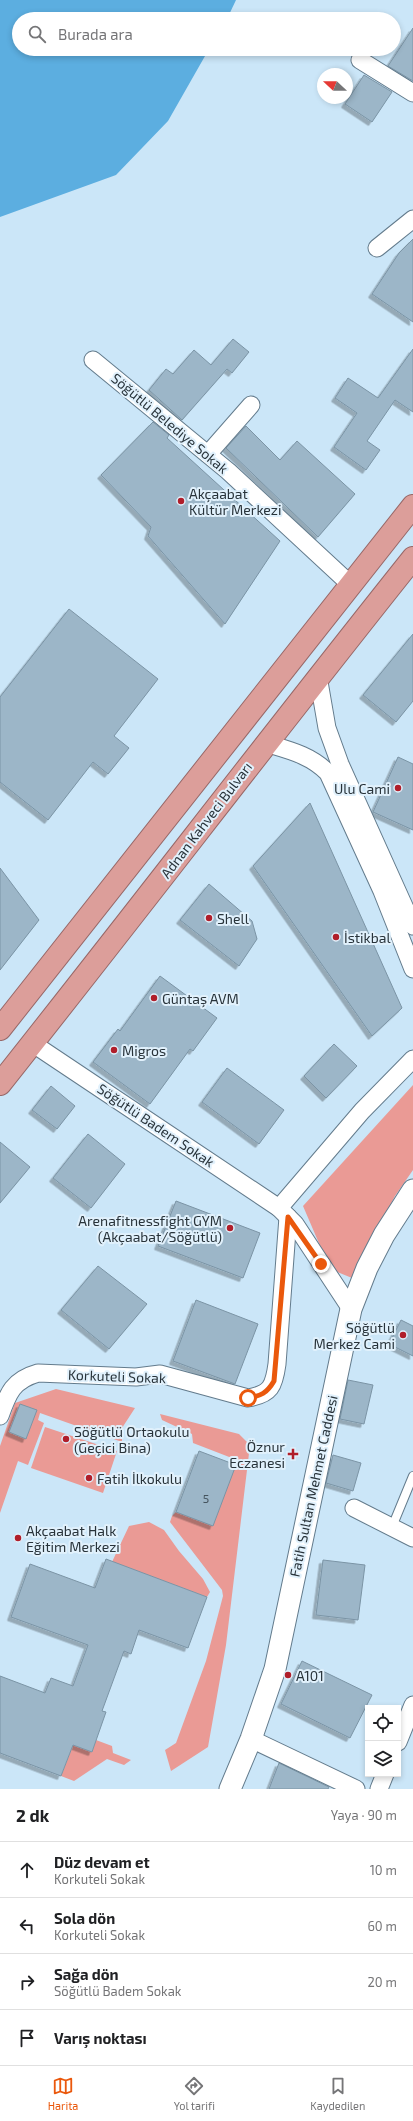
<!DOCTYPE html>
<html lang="tr">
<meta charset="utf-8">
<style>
:root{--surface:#fff;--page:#f6f6f6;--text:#202124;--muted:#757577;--line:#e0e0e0;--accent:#ea580c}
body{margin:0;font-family:"Exo 2",sans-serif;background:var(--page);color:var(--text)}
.controls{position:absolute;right:12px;bottom:12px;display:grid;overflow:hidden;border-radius:0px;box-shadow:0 2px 6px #0003}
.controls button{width:36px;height:36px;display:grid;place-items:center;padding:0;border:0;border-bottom:1px solid var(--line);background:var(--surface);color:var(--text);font:20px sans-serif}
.compass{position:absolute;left:317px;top:68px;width:36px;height:36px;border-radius:50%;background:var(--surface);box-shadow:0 2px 6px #0003;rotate:292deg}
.stop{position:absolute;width:12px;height:12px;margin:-9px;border:3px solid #ea580c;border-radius:50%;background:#fff}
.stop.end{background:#ea580c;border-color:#fff;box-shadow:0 1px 4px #0008}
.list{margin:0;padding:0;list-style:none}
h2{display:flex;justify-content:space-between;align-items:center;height:52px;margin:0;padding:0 16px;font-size:17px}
h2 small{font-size:13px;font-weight:400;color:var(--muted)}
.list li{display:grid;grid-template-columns:26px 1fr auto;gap:12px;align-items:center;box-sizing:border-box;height:56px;padding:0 16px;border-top:1px solid var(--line)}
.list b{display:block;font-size:15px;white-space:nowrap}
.list p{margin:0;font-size:13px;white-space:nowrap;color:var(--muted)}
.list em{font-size:13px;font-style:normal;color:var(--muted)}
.icon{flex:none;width:22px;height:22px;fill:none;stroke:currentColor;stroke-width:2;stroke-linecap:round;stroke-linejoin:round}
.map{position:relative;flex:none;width:413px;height:1789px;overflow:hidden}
.search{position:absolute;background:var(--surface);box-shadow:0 2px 6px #0003;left:12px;right:12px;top:12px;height:44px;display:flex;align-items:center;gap:10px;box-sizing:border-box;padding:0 14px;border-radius:22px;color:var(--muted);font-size:15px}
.sheet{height:276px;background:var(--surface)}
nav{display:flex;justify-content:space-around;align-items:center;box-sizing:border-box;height:56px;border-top:1px solid var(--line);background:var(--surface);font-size:11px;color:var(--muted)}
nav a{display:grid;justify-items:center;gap:2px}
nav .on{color:var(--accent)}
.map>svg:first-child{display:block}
.green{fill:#ea9a95}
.water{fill:#5caee0}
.building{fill:#9cb6c8;stroke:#7b94a5;filter:url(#shadow)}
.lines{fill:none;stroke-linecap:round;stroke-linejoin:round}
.service-casing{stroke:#637b8c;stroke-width:10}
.minor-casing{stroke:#637b8c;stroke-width:19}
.tertiary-casing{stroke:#637b8c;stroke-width:23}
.trunk-casing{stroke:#976868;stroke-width:24}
.service{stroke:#fff;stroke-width:8}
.minor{stroke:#fff;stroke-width:17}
.tertiary{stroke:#fff;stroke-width:21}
.trunk{stroke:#dc9e9a;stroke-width:22}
.route{stroke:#ea580c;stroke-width:5}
.poi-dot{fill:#b01e2a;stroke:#e1f1fc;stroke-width:1.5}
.labels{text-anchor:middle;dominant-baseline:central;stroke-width:4;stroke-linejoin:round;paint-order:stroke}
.number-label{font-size:12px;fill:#45545e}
.street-label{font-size:14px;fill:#28333a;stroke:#e1f1fc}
.poi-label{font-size:14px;fill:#28333a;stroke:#e1f1fc;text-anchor:start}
</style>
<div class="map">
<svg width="413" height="1789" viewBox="0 0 413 1789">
<defs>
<filter id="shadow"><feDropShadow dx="-3.5" dy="3.5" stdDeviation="0" flood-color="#0004"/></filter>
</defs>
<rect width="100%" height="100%" fill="#cbe6f8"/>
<g class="green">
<path d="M413 1085V1170L395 1196 352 1278 330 1269 303 1206Z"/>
<path d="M56 1389 135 1408 122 1428V1442L40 1413 38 1420 44 1423 28 1465 18 1461 0 1513V1446L15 1403Z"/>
<path d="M160 1414 239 1434 250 1445 226 1645 208 1747 171 1771 165 1750 176 1743 206 1661 223 1596 222 1590 170 1522 172 1516 176 1512 213 1525 237 1460 193 1443 192 1434 162 1420Z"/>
<path d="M45 1427 117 1451 103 1493 31 1468Z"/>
<path d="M149 1522 164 1530 179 1551 203 1579 210 1592 207 1597 112 1562 129 1526Z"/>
<path d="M96 1740 112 1746 113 1753 131 1760 124 1765 107 1759 74 1781 61 1776 73 1745 92 1752Z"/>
</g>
<path class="water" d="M0 0H236L227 19H19V49H209L168 121 116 175 0 217Z"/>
<g class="building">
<path d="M413 28V81L388 66Z"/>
<path d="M364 75 392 92 372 122 345 104Z"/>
<path d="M413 239V322L372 294 399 253Z"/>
<path d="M233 339 249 352 232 373 227 369 182 420 149 390 166 369 173 374 194 350 211 365Z"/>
<path d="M413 349V412L395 400 367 441 380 450 366 470 334 447 357 413 335 398 348 378 378 398Z"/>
<path d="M153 422 169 435 167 438 280 541 225 624 148 536 151 527 101 475Z"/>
<path d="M246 426 280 460 297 441 355 494 318 537 226 448Z"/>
<path d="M69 609 158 679 114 736 129 748 108 774 93 762 48 820 0 782V697Z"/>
<path d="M413 634V701L396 722 363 695Z"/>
<path d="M398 757 413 764V830L373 812Z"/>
<path d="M310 803 402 1008 372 1036 253 866Z"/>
<path d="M0 868 39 920 0 970Z"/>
<path d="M209 884 252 921 257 939 239 966 180 920Z"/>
<path d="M160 976 217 1018 193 1051 190 1049 150 1104 93 1062 118 1029 120 1031Z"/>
<path d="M334 1044 357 1066 326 1098 304 1076Z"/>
<path d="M227 1068 284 1110 259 1144 202 1102Z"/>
<path d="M51 1086 75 1106 57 1129 32 1110Z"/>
<path d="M88 1134 125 1164 91 1208 53 1178Z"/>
<path d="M0 1142 30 1167 0 1203Z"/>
<path d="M176 1201 260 1233 243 1278 158 1246Z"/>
<path d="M98 1266 147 1304 109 1349 61 1310Z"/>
<path d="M196 1300 258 1324 235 1384 173 1361Z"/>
<path d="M401 1320 413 1326V1356L389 1344Z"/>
<path d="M348 1380 373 1385 364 1424 340 1419Z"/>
<path d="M20 1404 37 1410 26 1439 9 1432Z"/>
<path d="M199 1451 236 1465 213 1526 176 1512Z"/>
<path d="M333 1455 361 1463 353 1491 326 1483Z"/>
<path d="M106 1559 207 1597 188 1648 139 1630 131 1654 124 1651 102 1711 106 1712 92 1752 73 1745 61 1776 0 1753V1676L45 1693 51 1678 73 1686 88 1645 11 1617 30 1564 95 1588Z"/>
<path d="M323 1560 365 1565 358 1620 316 1615Z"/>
<path d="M302 1661 372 1695 350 1738 281 1704Z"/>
<path d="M279 1763 329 1787 328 1789H269Z"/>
</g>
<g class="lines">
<g class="service-casing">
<path id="service" d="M392 1527 413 1476"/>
</g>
<g class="minor-casing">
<g id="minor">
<path d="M360 60 413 93"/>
<path d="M377 248 413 219"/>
<path d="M93 360 228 471 351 585"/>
<path d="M208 454 251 405"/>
<path d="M318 676 327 728 340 764 413 926"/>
<path d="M265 743C288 750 311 755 328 773L382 891 413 969"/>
<path d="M32 1043 279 1208 295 1224 351 1309"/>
<path d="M279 1208 362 1111 413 1059"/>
<path d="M0 1416C8 1393 13 1380 38 1373L136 1377 160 1374 248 1398C271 1394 274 1386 277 1364L288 1217"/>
<path d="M354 1508 413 1538"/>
<path d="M251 1739 356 1789"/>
<path d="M398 1742 413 1705"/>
<path d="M379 1789 385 1774"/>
</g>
</g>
<g class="tertiary-casing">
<path id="tertiary" d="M230 1789 251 1739 275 1669 351 1309 367 1268 384 1235 413 1190"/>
</g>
<g class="trunk-casing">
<g id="trunk">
<path d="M0 1029 413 506"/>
<path d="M0 1084C139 909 274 732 413 558"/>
</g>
</g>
<use href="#service" class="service"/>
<use href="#minor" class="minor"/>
<use href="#tertiary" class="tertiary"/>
<use href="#trunk" class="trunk"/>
</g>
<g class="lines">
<path class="route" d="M248 1398C261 1396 267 1393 274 1381L288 1217 321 1264"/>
</g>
<g class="poi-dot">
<circle cx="181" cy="501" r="4"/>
<circle cx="398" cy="788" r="4"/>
<circle cx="209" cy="918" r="4"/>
<circle cx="336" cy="937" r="4"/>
<circle cx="154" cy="998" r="4"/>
<circle cx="114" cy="1050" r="4"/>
<circle cx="230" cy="1228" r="4"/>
<circle cx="403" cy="1335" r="4"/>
<circle cx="66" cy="1439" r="4"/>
<path d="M291 1448h4v4h4v4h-4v4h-4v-4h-4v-4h4z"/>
<circle cx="89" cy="1478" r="4"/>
<circle cx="18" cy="1538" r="4"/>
<circle cx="288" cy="1675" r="4"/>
</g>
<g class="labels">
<g class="number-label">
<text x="206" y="1498">5</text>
</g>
<g class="street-label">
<text transform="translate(170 423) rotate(40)">Söğütlü Belediye Sokak</text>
<text transform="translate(206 820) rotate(-53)">Adnan Kahveci Bulvarı</text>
<text transform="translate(156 1125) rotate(34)">Söğütlü Badem Sokak</text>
<text transform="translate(117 1376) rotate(2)">Korkuteli Sokak</text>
<text transform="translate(313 1486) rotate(-78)">Fatih Sultan Mehmet Caddesi</text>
</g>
<g class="poi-label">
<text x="189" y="493">Akçaabat<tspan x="189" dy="16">Kültür Merkezi</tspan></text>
<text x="390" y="788" text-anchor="end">Ulu Cami</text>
<text x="217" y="918">Shell</text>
<text x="344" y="937">İstikbal</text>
<text x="162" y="998">Güntaş AVM</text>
<text x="122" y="1050">Migros</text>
<text x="222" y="1220" text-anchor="end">Arenafitnessfight GYM<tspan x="222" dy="16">(Akçaabat/Söğütlü)</tspan></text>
<text x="395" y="1327" text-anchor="end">Söğütlü<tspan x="395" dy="16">Merkez Cami</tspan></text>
<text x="74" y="1431">Söğütlü Ortaokulu<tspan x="74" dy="16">(Geçici Bina)</tspan></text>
<text x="285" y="1446" text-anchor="end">Öznur<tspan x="285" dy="16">Eczanesi</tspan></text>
<text x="97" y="1478">Fatih İlkokulu</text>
<text x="26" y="1530">Akçaabat Halk<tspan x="26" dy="16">Eğitim Merkezi</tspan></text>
<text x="296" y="1675">A101</text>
</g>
</g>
</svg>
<div class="controls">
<button><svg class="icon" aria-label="locate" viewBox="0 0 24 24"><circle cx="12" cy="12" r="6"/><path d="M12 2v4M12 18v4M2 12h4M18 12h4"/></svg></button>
<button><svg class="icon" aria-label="layers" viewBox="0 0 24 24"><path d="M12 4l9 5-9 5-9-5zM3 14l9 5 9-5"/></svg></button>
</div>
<svg class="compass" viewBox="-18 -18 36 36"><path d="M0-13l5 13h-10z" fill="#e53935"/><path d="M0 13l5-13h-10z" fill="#757577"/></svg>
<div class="stop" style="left:248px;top:1398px"></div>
<div class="stop end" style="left:321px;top:1264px"></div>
<div class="search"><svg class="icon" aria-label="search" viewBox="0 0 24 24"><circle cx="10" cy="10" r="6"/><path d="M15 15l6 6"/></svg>Burada ara</div>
</div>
<section class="sheet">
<h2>2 dk<small>Yaya · 90 m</small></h2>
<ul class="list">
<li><svg class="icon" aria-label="ahead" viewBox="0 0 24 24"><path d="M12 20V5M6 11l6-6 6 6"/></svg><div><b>Düz devam et</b><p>Korkuteli Sokak</p></div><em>10 m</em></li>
<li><svg class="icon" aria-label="left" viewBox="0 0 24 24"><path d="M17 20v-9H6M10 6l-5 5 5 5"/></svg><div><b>Sola dön</b><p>Korkuteli Sokak</p></div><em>60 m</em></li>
<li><svg class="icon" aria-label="right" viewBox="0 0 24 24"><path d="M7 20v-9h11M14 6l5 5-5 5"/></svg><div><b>Sağa dön</b><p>Söğütlü Badem Sokak</p></div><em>20 m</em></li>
<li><svg class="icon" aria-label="arrive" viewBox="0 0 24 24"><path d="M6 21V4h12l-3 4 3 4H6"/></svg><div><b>Varış noktası</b></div></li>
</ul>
</section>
<nav>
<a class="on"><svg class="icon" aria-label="map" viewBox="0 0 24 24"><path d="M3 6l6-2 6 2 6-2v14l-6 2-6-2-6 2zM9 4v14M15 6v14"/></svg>Harita</a>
<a><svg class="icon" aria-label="directions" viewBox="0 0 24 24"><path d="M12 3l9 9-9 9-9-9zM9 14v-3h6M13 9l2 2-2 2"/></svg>Yol tarifi</a>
<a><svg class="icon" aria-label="saved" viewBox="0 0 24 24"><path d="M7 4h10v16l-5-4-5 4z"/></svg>Kaydedilen</a>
</nav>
